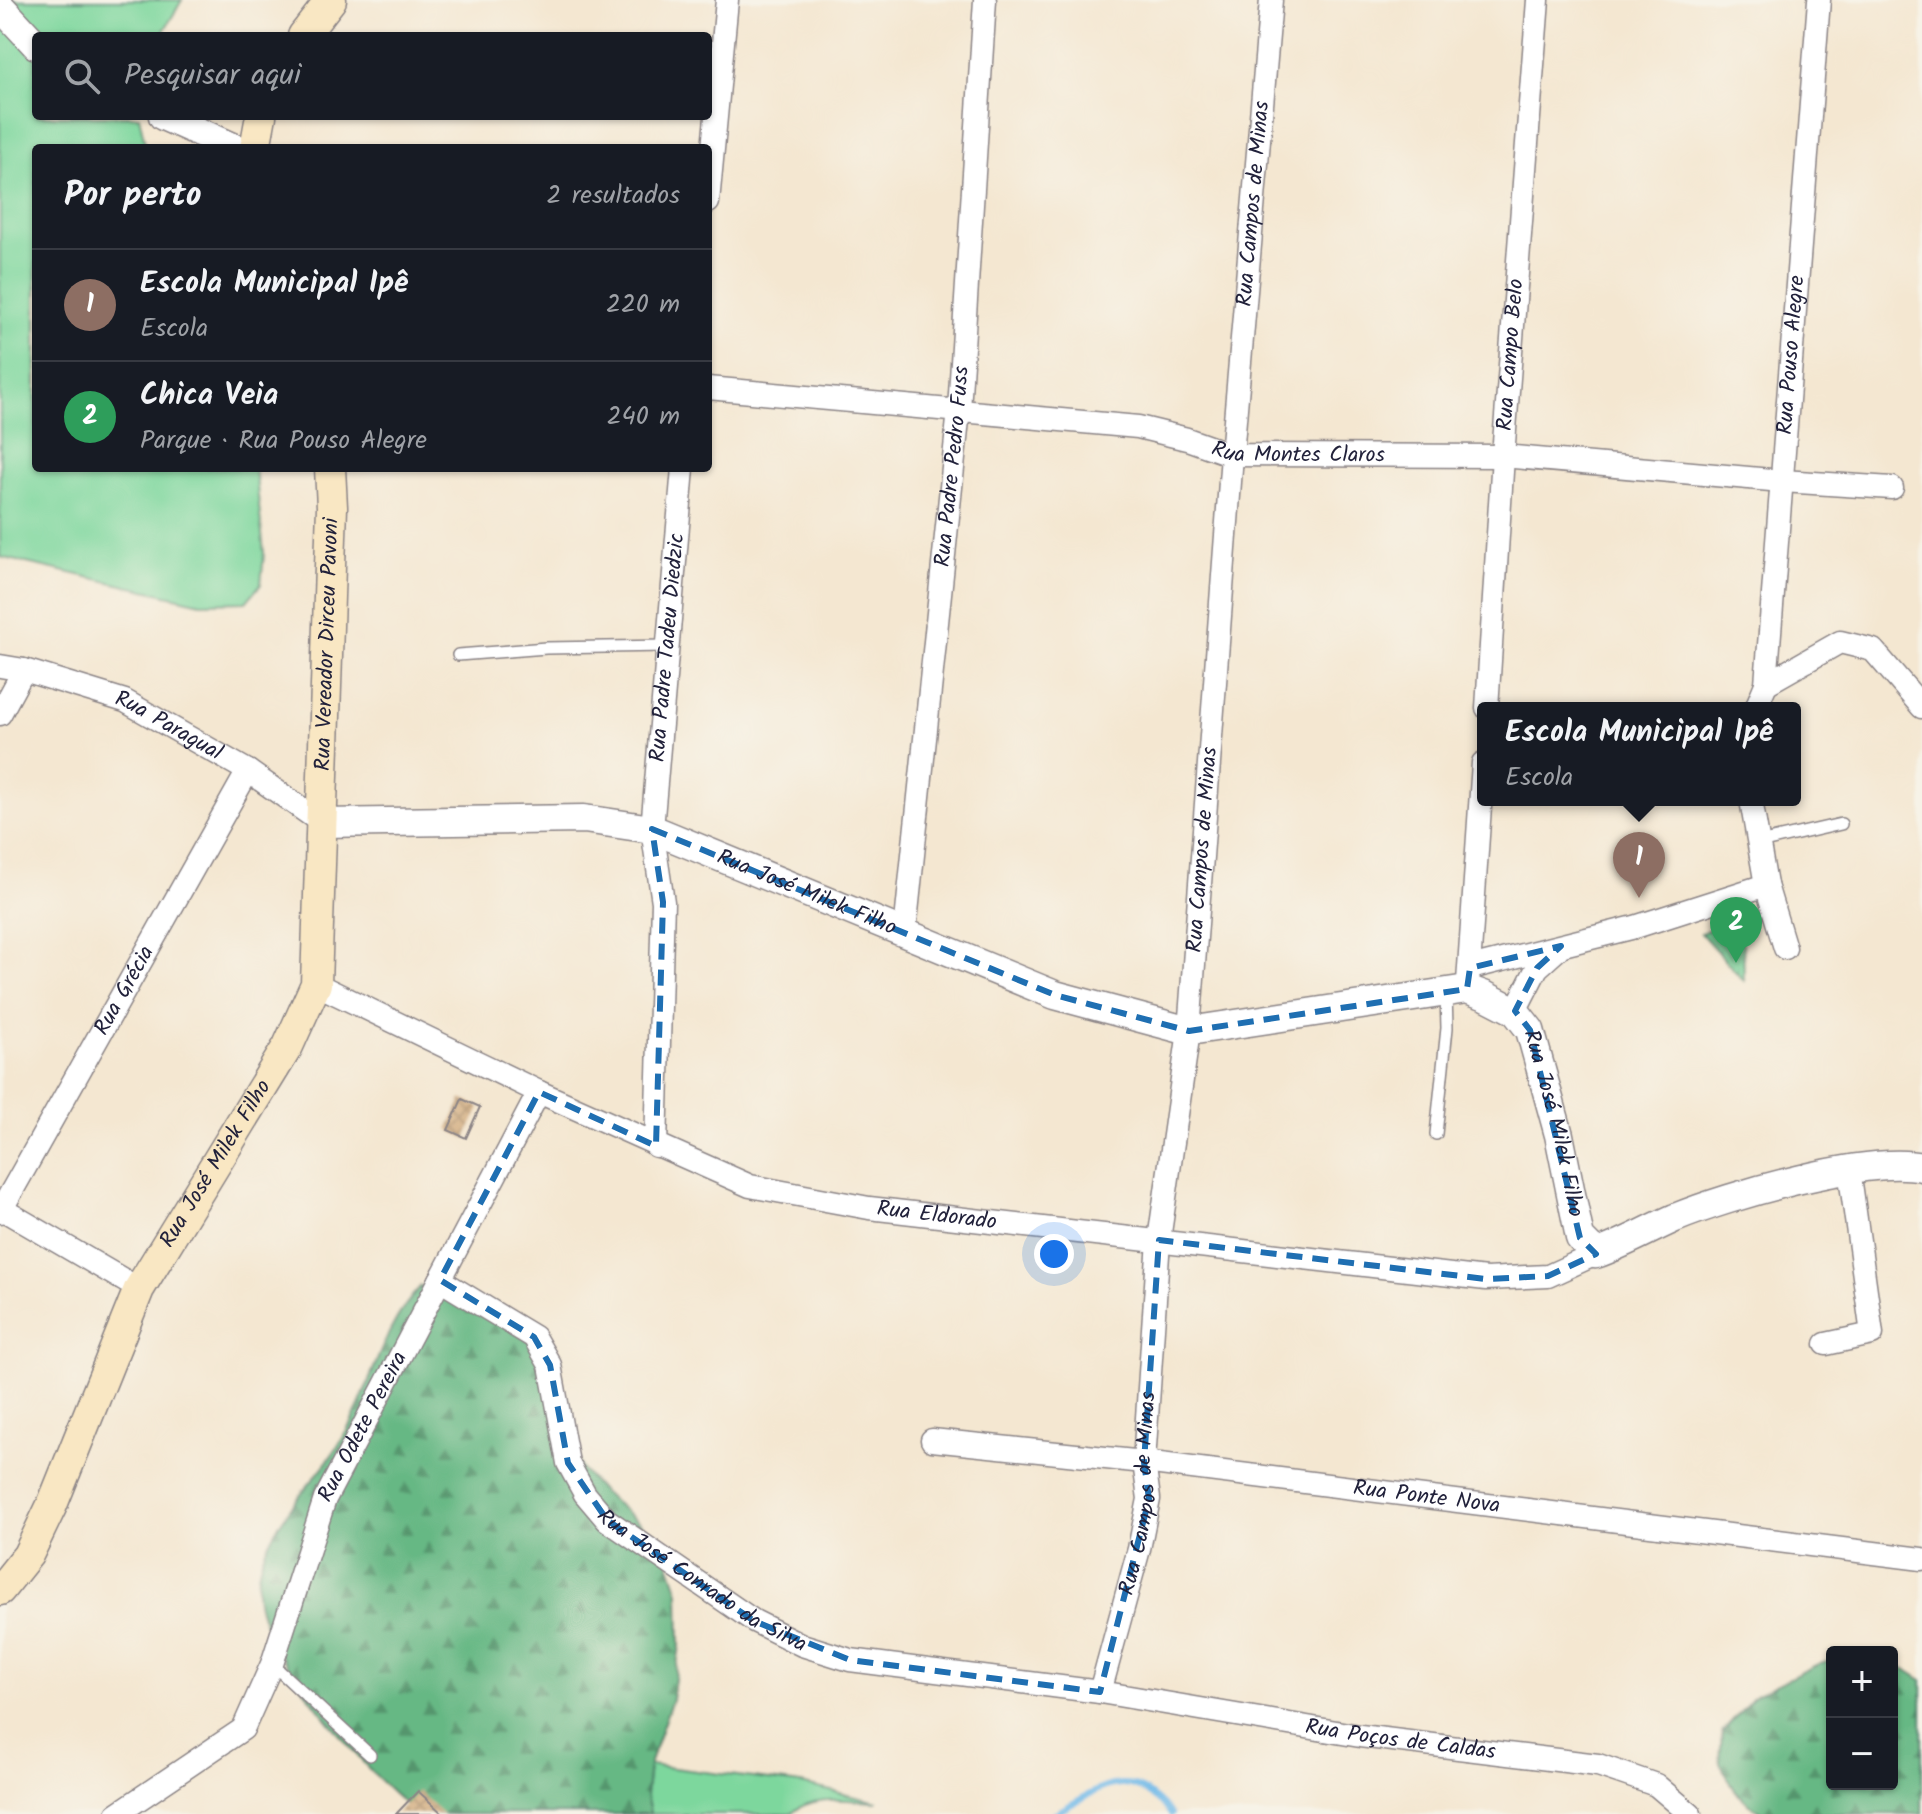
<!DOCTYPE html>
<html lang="pt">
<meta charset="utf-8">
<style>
:root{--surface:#171b24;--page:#20242c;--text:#f1f3f6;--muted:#9ea1a6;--line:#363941;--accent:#1a73e8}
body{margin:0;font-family:Kalam,sans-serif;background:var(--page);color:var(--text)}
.controls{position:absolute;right:24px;bottom:24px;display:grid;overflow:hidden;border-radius:8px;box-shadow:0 2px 6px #0004}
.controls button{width:72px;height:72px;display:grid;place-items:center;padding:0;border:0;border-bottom:2px solid var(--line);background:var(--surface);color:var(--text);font:40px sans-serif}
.you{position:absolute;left:1054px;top:1254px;width:28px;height:28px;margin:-20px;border:6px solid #fff;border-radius:50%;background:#1a73e8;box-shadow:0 0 0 12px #1a73e833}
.badge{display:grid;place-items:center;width:52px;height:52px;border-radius:50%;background:var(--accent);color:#fff;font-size:26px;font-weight:700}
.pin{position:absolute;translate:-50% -66px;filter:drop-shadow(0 2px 4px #0008)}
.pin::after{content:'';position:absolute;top:42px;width:28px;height:24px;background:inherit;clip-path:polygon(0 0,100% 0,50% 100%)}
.popup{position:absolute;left:1477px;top:702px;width:324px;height:104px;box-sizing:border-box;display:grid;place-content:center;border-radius:8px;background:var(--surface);filter:drop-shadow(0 2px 6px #0005);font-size:26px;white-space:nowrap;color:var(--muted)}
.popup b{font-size:30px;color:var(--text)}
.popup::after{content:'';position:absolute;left:50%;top:100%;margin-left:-16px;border:16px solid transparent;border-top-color:var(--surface)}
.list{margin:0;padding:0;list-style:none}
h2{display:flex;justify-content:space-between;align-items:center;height:104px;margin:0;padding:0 32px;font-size:34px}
h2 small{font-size:26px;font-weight:400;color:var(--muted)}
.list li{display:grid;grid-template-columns:52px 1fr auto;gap:24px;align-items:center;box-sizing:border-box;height:112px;padding:0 32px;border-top:2px solid var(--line)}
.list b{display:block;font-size:30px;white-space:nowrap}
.list p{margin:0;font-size:26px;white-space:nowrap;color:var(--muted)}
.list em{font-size:26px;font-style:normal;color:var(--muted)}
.icon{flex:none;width:44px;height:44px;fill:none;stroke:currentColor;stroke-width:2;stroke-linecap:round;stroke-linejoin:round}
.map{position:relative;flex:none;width:1922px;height:1814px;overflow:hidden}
.search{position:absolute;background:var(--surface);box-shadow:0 2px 6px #0004;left:32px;top:32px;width:680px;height:88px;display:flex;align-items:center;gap:20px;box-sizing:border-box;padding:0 28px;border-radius:8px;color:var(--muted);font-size:30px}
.panel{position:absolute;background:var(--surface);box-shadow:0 2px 6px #0004;left:32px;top:144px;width:680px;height:328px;border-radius:8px}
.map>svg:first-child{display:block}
.grass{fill:#7dd79d;stroke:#507c6c;stroke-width:2}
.forest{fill:url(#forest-firs);stroke:#446d60;stroke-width:2}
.park{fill:url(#park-tufts);stroke:#507c6c;stroke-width:2}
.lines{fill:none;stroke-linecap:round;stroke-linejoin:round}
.stream{stroke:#71bae9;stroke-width:6}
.building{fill:url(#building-cross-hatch)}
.service-casing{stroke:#8b8486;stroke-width:14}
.minor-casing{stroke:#8b8486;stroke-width:25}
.tertiary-casing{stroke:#8b8486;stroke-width:31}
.secondary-casing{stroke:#8b8486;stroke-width:33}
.service{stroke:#fff;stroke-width:11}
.minor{stroke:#fff;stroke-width:22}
.tertiary{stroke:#fff;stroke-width:28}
.secondary{stroke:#f9e7c3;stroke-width:30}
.marked{fill:none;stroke:#1f6fb2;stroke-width:6;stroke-dasharray:16 10;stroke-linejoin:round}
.labels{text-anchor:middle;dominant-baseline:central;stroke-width:6;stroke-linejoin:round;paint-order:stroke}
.street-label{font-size:22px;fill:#22223b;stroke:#f7f3e8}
</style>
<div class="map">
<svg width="1922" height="1814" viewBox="0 0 1922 1814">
<defs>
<pattern id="forest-firs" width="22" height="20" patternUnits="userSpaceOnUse" patternTransform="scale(2)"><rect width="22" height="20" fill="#66b884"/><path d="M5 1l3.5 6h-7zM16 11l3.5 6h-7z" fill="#54956d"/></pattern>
<pattern id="park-tufts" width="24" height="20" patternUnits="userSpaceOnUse" patternTransform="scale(2)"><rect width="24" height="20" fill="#7dd79d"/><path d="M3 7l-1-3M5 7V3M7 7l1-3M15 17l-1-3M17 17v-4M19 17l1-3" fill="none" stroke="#6cb888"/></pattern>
<pattern id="building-cross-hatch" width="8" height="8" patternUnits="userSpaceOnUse" patternTransform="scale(2)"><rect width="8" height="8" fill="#d8b78f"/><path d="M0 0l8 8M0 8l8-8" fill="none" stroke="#b99d7c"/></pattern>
</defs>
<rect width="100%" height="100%" fill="#f7f3e8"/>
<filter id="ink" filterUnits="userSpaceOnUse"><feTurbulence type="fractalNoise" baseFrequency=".0125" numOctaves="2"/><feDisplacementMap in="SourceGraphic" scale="16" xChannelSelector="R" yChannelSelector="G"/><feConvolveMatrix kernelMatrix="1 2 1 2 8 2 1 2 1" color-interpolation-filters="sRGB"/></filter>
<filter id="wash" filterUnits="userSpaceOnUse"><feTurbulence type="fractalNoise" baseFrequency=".006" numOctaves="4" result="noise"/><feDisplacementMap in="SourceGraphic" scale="32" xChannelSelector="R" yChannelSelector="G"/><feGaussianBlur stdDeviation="1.8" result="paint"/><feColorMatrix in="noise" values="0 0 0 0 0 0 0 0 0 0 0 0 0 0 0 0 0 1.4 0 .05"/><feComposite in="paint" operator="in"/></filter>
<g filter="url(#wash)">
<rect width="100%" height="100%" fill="#f4e7d1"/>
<g class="grass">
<path d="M0 0H182L161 36H36V116H139L146 148H36V468H255L264 553 261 584 246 602 201 603 0 557Z"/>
<path d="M649 1765 801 1784 878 1802C849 1801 814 1793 791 1814H650L646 1794Z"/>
</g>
<g class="forest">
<path d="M421 1286 463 1301 533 1343 581 1468 600 1490 649 1531 667 1556 679 1592 680 1645 672 1699 649 1765 646 1794 650 1814C591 1814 532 1814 474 1814 458 1814 434 1814 419 1812 385 1798 292 1679 274 1644 265 1626 256 1606 257 1586 259 1532 310 1489 338 1446 372 1393 376 1334 421 1286Z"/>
<path d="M1832 1660V1784H1892V1661L1922 1680V1814H1770L1758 1811 1736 1792 1720 1763 1722 1732 1755 1695 1820 1663Z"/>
</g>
<path class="park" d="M1733 919 1743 945 1744 981 1701 933Z"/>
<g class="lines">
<path class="stream" d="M1054 1814C1103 1788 1126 1762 1171 1814"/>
</g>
<g id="blocks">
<g class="building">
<path d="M462 1099 480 1107 466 1138 448 1130Z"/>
<path d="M418 1791 443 1814H396Z"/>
</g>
</g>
</g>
<g filter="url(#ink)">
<use href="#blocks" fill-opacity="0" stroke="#8b8486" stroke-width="2"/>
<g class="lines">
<g class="service-casing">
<g id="service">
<path d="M458 655 546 648 667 646"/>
<path d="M1759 843 1841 824"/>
<path d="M1436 1134 1447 1028 1446 993"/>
<path d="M272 1664 370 1755"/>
</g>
</g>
<g class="minor-casing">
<g id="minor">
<path d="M708 202 727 0"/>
<path id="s1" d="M708 388 1138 427 1187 439 1232 455 1503 456 1782 481 1892 488"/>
<path id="s2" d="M0 666 24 670 125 701 248 771 322 823"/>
<path d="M1766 684 1840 642 1873 650 1922 707"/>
<path id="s3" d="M1487 708 1503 456 1538 0"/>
<path id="s4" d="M1756 708 1766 684 1819 0"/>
<path d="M0 714 24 670"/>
<path d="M1751 800 1766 885 1785 948"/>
<path id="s5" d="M905 932 959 410 985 0"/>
<path d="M1470 968 1635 927 1766 885"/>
<path d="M1468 982 1483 763"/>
<path id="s6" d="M316 984 539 1092 750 1186 869 1208 1486 1279 1548 1276 1596 1254"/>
<path d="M1515 1011 1537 968 1557 950"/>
<path id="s7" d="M656 1146 663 902 652 829 683 468"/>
<path d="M0 1208 139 1289"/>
<path id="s8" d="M0 1212 248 771"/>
<path id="s9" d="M440 1280 534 1337 550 1365 568 1463 585 1494 607 1520 754 1621 802 1645 850 1660 1100 1692 1360 1736 1598 1765 1656 1785 1690 1814"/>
<path d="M1826 1344 1872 1334 1849 1169"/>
<path id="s10" d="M932 1440 1144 1462 1922 1559"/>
<path id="s11" d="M1100 1692 1139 1549 1149 1499 1144 1462 1159 1240 1189 1031 1232 455 1271 0"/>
<path id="s12" d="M117 1814 243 1729 272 1664 325 1499 539 1092"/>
</g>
</g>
<g class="tertiary-casing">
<g id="tertiary">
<path d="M0 6 36 45"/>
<path d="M163 116 235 148"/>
<path id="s13" d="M322 823 584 819 652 829 1055 995 1189 1031 1467 989 1486 996 1515 1011 1530 1030 1559 1135 1580 1238 1596 1254C1624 1244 1648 1230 1675 1218 1728 1196 1868 1155 1922 1167"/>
</g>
</g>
<g class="secondary-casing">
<g id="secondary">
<path d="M303 36 331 0"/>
<path d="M255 148 261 116"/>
<path id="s14" d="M0 1590 28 1555 52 1505 139 1289 288 1046 316 984 332 507 330 468"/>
</g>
</g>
<use href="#service" class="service"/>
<use href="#minor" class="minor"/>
<use href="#tertiary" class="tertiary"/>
<use href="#secondary" class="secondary"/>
</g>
</g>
<path class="marked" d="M652 829 1055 995 1189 1031 1467 989 1470 968 1561 946 1537 968 1515 1011 1530 1030 1580 1238 1596 1254 1548 1276 1486 1279 1159 1240 1144 1462 1149 1499 1100 1692 850 1660 754 1621 607 1520 568 1463 550 1365 534 1337 440 1280 539 1092 656 1146 663 902Z"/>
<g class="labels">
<g class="street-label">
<text stroke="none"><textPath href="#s11" startOffset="1500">Rua Campos de Minas</textPath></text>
<text stroke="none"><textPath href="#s3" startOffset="354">Rua Campo Belo</textPath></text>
<text stroke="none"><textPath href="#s4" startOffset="356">Rua Pouso Alegre</textPath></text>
<text stroke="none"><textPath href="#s1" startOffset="596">Rua Montes Claros</textPath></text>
<text stroke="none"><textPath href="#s5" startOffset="468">Rua Padre Pedro Fuss</textPath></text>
<text stroke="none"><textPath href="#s14" startOffset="1026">Rua Vereador Dirceu Pavoni</textPath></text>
<text stroke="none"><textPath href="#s7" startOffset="500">Rua Padre Tadeu Diedzic</textPath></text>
<text stroke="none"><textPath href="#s2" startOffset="180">Rua Paragual</textPath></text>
<text stroke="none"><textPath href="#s11" startOffset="852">Rua Campos de Minas</textPath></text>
<text stroke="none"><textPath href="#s13" startOffset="498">Rua José Milek Filho</textPath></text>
<text stroke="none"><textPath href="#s8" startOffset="254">Rua Grécia</textPath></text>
<text stroke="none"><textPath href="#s13" startOffset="1360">Rua José Milek Filho</textPath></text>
<text stroke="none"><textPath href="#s14" startOffset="480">Rua José Milek Filho</textPath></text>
<text stroke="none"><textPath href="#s6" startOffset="668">Rua Eldorado</textPath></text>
<text stroke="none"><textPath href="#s12" startOffset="478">Rua Odete Pereira</textPath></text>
<text stroke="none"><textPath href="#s11" startOffset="204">Rua Campos de Minas</textPath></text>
<text stroke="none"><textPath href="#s10" startOffset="498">Rua Ponte Nova</textPath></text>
<text stroke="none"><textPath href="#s9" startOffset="424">Rua José Conrado da Silva</textPath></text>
<text stroke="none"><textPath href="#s9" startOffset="1150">Rua Poços de Caldas</textPath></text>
</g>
</g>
</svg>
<div class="controls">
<button>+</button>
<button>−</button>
</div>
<div class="you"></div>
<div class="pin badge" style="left:1639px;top:898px;background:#8d6e63">1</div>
<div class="popup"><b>Escola Municipal Ipê</b>Escola</div>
<div class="pin badge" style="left:1736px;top:963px;background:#2e9e5b">2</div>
<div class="search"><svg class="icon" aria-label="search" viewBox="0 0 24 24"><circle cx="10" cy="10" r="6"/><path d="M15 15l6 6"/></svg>Pesquisar aqui</div>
<section class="panel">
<h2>Por perto<small>2 resultados</small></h2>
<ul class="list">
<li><span class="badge" style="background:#8d6e63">1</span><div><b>Escola Municipal Ipê</b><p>Escola</p></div><em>220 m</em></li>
<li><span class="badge" style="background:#2e9e5b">2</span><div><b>Chica Veia</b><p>Parque · Rua Pouso Alegre</p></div><em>240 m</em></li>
</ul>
</section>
</div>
